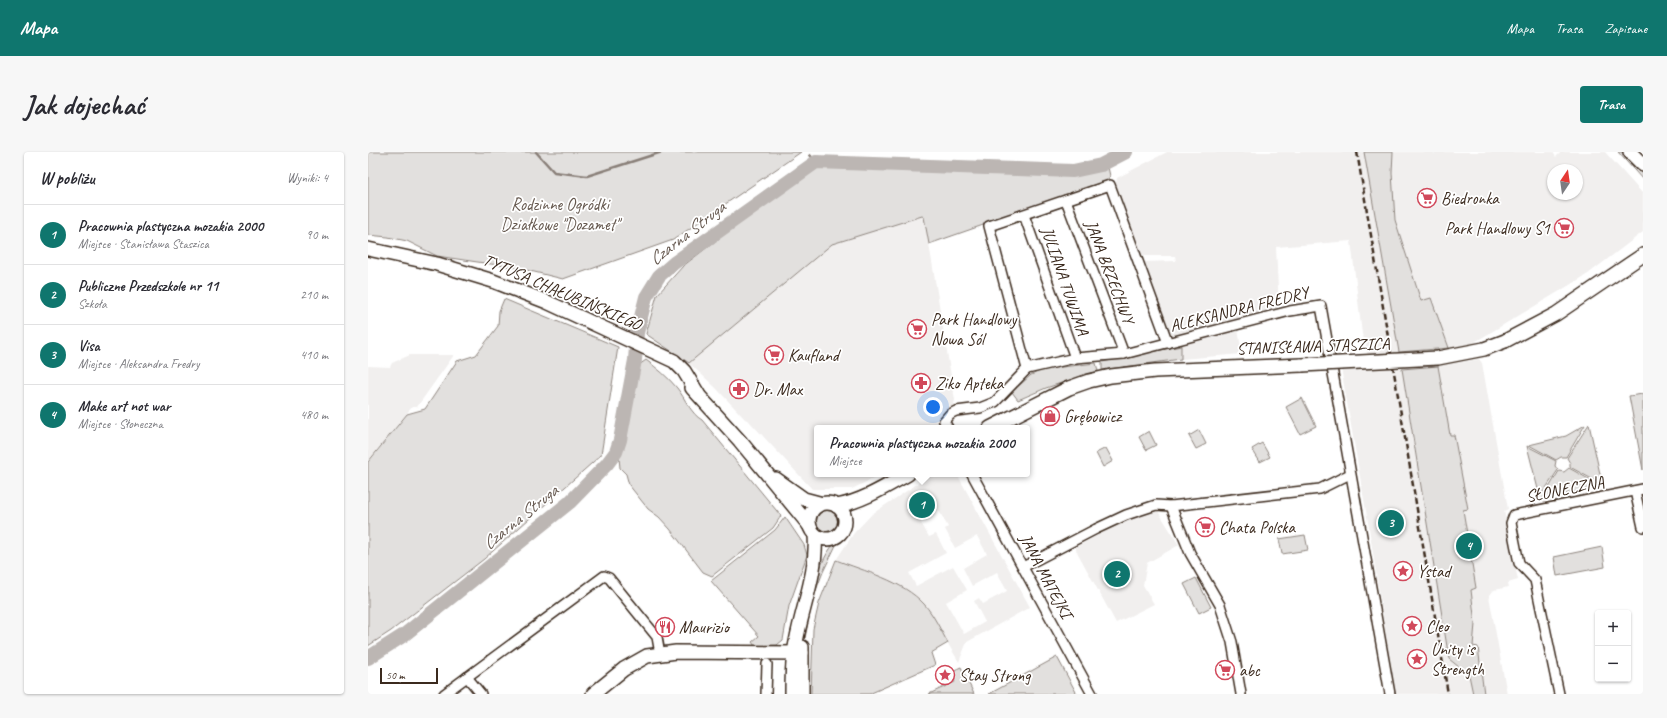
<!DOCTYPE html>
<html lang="pl">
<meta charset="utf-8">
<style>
:root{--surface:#fff;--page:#f7f7f7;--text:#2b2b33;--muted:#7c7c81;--line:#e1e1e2;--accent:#0f766e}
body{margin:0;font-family:Caveat,sans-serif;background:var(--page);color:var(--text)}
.controls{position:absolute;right:12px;bottom:12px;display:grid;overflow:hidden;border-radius:4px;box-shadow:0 1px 3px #0004}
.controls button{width:36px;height:36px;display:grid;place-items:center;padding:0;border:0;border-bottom:1px solid var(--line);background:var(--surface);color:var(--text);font:20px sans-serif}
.compass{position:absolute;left:1179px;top:12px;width:36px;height:36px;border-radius:50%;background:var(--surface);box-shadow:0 1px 3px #0004;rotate:13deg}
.scale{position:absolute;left:12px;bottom:10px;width:58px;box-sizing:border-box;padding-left:4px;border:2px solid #3b2a1e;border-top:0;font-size:11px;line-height:14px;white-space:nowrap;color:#3b2a1e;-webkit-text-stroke:3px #fff;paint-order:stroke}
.you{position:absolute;left:565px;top:255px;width:14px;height:14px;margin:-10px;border:3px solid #fff;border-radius:50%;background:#1a73e8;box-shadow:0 0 0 6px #1a73e833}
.badge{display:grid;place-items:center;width:26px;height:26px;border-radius:50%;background:var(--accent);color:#fff;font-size:13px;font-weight:700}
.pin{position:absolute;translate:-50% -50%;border:2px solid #fff;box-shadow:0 1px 4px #0006}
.popup{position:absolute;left:446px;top:273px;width:216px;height:52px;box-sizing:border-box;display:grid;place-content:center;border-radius:4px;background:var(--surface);filter:drop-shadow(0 1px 3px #0005);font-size:13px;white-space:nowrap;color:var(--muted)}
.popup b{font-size:15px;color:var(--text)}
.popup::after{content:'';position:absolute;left:50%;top:100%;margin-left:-8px;border:8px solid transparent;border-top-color:var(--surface)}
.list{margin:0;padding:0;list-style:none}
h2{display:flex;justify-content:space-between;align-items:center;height:52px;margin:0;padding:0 16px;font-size:17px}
h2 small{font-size:13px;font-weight:400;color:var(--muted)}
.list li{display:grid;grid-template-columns:26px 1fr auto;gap:12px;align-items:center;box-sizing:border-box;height:60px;padding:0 16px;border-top:1px solid var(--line)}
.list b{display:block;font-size:15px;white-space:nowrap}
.list p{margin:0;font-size:13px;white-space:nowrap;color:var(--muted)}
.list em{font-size:13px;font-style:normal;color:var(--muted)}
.map{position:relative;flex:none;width:1275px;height:542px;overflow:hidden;border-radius:4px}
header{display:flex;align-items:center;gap:24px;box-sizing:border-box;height:56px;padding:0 20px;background:var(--accent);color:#fff}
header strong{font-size:19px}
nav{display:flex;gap:22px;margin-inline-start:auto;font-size:14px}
.intro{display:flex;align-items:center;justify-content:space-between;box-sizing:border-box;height:96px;padding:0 24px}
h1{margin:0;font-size:28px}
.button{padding:10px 18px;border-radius:4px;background:var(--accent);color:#fff;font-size:14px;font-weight:700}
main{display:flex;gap:24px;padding:0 24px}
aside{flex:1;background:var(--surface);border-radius:4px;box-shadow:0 1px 3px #0004}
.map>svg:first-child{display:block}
.built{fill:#f1efee;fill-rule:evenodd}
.green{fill:#e2e0de;stroke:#8e857e}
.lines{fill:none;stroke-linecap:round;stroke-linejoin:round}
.stream{stroke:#887e77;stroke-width:2.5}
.river{stroke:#bcb6b3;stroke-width:14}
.street-casing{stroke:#3b2a1e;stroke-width:12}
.secondary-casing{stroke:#3b2a1e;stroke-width:16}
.street{stroke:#fff;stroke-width:9}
.secondary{stroke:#fff;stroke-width:13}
.rail{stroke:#3b2a1e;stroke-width:2.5;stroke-dasharray:6 3;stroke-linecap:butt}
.secondary-bridge-casing{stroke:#3b2a1e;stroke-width:16;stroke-linecap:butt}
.secondary-bridge{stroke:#fff;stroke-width:13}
.labels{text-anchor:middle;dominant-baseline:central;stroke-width:3.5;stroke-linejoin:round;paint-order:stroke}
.poi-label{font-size:17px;fill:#3b2a1e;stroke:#fff;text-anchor:start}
.park-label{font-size:17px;fill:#65584e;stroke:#fff}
.street-label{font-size:17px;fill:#3b2a1e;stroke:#fff}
.water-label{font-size:18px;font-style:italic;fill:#685b52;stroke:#fff}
</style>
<header>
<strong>Mapa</strong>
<nav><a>Mapa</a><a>Trasa</a><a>Zapisane</a></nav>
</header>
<div class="intro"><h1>Jak dojechać</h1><a class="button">Trasa</a></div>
<main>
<aside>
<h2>W pobliżu<small>Wyniki: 4</small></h2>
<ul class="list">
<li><span class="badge">1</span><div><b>Pracownia plastyczna mozakia 2000</b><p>Miejsce · Stanisława Staszica</p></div><em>90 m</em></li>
<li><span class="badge">2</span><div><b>Publiczne Przedszkole nr 11</b><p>Szkoła</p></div><em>210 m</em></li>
<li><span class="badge">3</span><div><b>Visa</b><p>Miejsce · Aleksandra Fredry</p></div><em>410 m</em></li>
<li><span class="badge">4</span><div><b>Make art not war</b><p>Miejsce · Słoneczna</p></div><em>480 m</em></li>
</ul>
</aside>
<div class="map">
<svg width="1275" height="542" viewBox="0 0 1275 542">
<rect width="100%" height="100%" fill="#fff"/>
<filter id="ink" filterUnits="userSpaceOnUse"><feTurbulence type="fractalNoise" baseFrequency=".025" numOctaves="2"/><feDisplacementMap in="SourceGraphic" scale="8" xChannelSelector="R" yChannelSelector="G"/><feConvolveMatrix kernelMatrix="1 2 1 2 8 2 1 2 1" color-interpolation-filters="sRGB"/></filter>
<g filter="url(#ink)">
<g class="built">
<path d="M799 0H996L1031 200 1081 507 1101 523 1105 542H1027L1001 376 973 216 1002 215 997 189 994 182 983 89 908 95 911 157 812 182 810 184 803 183 775 110 808 109 807 104H771L747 36 749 26Z"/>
<path d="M1025 0H1065L1067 2 1066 0H1185L1188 5 1193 0H1237L1275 42V80L1220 122 1105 191 1081 196 1063 147 1053 150 1027 68 1024 21ZM1185 18H1209V42H1185Z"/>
<path d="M554 64 556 65 561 92 587 248 580 276H449V322H514L484 337H444L381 269 377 267 347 235 321 211 464 92Z"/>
<path d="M870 177 874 202 813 207V194Z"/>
<path d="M42 203H86L49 255H44L0 309V214L22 215 24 211Z"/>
<path d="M1111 207 1114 211 1140 357 1136 359 1150 428 1140 431 1141 435 1126 438 1121 444 1139 542H1116L1110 495 1105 494 1107 472 1103 437 1108 436 1095 357H1100L1082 284 1070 214Z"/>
<path d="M564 322H589L662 455 599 490 591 510 556 452 551 447 532 434 513 425 468 408 486 381 504 362ZM565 348 580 375 577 377 587 396 609 384 619 402 595 416 604 434 629 420 639 439 615 452 611 446 606 449 617 470 596 482 578 450 599 438 585 414 548 434 541 421 578 401 568 382 561 385 546 358Z"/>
<path d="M790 359 811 393 779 411 775 433 786 452 748 471 708 398V395L757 369 773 362Z"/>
</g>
<g class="green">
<path d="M0 0H433L305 88 195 127 150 116 69 104 39 89 20 85 0 83Z"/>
<path d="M996 0H1025L1024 21 1027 68 1053 149 1063 146 1081 196 1031 200Z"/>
<path d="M1250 0H1255L1275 21V28Z"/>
<path d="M447 13 556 16 705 23 740 15 742 24 738 30 561 92 556 65 554 64 464 92 321 211 278 182 289 143 315 114Z"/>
<path d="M136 147 250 195 233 303 116 407 23 479 0 494V310L39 262 57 257 89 209 108 203 130 174 131 159Z"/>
<path d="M813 194V207L734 218V210Z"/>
<path d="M278 208C289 216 300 225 309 236 317 246 323 262 334 268L413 364 405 376 344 424 335 420 302 377 291 365 280 357 261 333 258 322 252 316 251 306 256 294 264 241 271 213Z"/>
<path d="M728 211 730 219 678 236 650 248 644 240 663 223 677 217Z"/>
<path d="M1070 214 1082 283H1086L1100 357 1095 358 1108 436 1103 438 1107 472 1105 494 1110 495 1116 542H1105L1101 523 1081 507 1034 217Z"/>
<path d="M1275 242V318L1261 244Z"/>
<path d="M934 246 948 274 932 282 918 255Z"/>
<path d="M1221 272 1234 331 1233 332 1202 315V311L1199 306Z"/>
<path d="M1217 273 1198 305H1193L1188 308 1161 293 1198 284Z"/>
<path d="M831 278 838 292 828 297 821 284Z"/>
<path d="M781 279 788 293 778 298 771 285Z"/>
<path d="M894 291 902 305 892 310 884 297Z"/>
<path d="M1159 294 1188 309 1187 314 1190 318 1172 345Z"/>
<path d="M738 296 745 309 735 315 728 301Z"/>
<path d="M1201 316 1233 334 1174 347 1191 319 1196 320Z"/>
<circle cx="459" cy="369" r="14"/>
<path d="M417 365 436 393 439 403 421 454 415 488 409 493 387 494 384 490 391 484 343 429 407 378Z"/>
<path d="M937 383 940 398 914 402 911 387Z"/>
<path d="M470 389 455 420 445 446 437 486C438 464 450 401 470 389Z"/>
<path d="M1234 395 1237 415 1189 424 1186 405Z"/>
<path d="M468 408C496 419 535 429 556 452 566 463 573 479 580 491L563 501 567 513 501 542H443L445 477 451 451Z"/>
<path d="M828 426 843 455 831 461 816 432Z"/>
<path d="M689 505 709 542H621Z"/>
<path d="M593 515 606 542H561L587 530 582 520Z"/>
</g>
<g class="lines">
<g class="stream">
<path d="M168 0 186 20 219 24 294 0"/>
<path d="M442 3 448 10"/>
</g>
<path class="river" d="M0 506 36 483 202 350 239 312 248 300 252 288 267 208 269 181 278 145 291 124 306 111 448 10 705 19 733 13 758 0"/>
<g class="street-casing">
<g id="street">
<path d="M698 48 756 202"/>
<path d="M656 63 707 206"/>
<path d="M659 217 621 74 742 33 800 191"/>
<path d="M580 276 576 269 582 262 588 259 612 256 627 250 659 217 707 206 756 202 922 159 953 154 1022 542"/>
<path d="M604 322 724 542"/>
<path d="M1267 339 1275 375"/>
<path d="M803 354 822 401 852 453 864 490 873 542"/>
<path d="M655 415 728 377 758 363 788 353 803 354 952 337 982 322"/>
<path d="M99 525 113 542"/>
<path d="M76 542 236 424 241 426 289 485 292 502"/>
<path d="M398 542 399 512"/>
<path d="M1191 542 1167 428 1151 411 1143 371 1146 363 1275 337"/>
</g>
</g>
<g class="secondary-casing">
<g id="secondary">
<path d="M1262 0 1275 13"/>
<path d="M0 97 69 112 125 129 179 150 306 209 316 219 330 242"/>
<path d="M1137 189 1188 162 1275 103"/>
<path d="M324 236 372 289 441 373"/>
<path d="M622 276 701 236 721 229 743 224 787 219 934 213"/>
<path d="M408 327 436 347 451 351"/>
<circle cx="459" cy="369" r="18"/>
<path d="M469 354C495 349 517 335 540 322"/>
<path d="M225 542 256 517 279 504 308 500 434 501"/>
<path d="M424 542C424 529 424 515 426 502 431 462 450 423 447 383"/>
<path d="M434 542V495"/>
</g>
</g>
<use href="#street" class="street"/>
<use href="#secondary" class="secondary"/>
<path class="rail" d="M989 0 1080 542"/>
<g class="secondary-bridge-casing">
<path id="secondary-bridge" d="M934 213 1070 206 1116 197 1137 189"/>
</g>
<use href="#secondary-bridge" class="secondary-bridge"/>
</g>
</g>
<defs>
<g id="supermarket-ring" transform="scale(1)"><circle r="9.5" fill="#fff" stroke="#d1495b" stroke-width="1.5"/><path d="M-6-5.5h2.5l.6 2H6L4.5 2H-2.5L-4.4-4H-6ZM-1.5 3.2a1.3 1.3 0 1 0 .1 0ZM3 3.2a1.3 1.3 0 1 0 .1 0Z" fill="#d1495b"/></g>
<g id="pharmacy-ring" transform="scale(1)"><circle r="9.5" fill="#fff" stroke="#d1495b" stroke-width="1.5"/><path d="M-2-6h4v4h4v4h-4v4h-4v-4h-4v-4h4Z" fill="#d1495b"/></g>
<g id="shop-ring" transform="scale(1)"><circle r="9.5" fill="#fff" stroke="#d1495b" stroke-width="1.5"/><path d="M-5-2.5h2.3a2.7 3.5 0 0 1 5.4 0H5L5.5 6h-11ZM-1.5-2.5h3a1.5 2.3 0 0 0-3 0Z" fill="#d1495b"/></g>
<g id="sight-ring" transform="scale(1)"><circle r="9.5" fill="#fff" stroke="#d1495b" stroke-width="1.5"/><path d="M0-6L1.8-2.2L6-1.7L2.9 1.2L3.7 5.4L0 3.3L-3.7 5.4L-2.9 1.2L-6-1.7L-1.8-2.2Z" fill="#d1495b"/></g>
<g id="restaurant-ring" transform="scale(1)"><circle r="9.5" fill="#fff" stroke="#d1495b" stroke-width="1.5"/><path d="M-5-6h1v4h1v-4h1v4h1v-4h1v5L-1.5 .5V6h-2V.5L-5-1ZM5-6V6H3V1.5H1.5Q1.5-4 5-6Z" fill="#d1495b"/></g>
</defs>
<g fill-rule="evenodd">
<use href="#supermarket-ring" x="1059" y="46"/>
<use href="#supermarket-ring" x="1196" y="76"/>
<use href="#supermarket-ring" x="549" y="177"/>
<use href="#supermarket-ring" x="406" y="203"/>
<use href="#pharmacy-ring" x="553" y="231"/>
<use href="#pharmacy-ring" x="371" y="237"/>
<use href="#shop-ring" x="682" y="264"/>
<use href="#supermarket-ring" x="837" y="375"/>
<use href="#sight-ring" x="1035" y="419"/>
<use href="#sight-ring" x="1044" y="474"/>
<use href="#restaurant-ring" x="297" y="475"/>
<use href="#sight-ring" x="1049" y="507"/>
<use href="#supermarket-ring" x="857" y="518"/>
<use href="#sight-ring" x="577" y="523"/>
</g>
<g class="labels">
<g class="poi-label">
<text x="1073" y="46">Biedronka</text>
<text x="1182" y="76" text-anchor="end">Park Handlowy S1</text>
<text x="563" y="167">Park Handlowy<tspan x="563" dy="20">Nowa Sól</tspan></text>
<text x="420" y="203">Kaufland</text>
<text x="567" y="231">Ziko Apteka</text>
<text x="385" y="237">Dr. Max</text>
<text x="696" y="264">Grębowicz</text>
<text x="851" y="375">Chata Polska</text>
<text x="1049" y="419">Ystad</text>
<text x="1058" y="474">Cleo</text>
<text x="311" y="475">Maurizio</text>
<text x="1063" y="497">Unity is<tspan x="1063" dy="20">Strength</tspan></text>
<text x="871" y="518">abc</text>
<text x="591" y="523">Stay Strong</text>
</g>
<g class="park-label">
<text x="192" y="52">Rodzinne Ogródki<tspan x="192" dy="20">Działkowe "Dozamet"</tspan></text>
</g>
<g class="street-label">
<text transform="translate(742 120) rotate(69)">JANA BRZECHWY</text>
<text transform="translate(697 129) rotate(71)">JULIANA TUWIMA</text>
<text transform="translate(194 140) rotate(23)">TYTUSA CHAŁUBIŃSKIEGO</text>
<text transform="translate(871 157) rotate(-14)">ALEKSANDRA FREDRY</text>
<text transform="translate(945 194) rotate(-2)">STANISŁAWA STASZICA</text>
<text transform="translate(1197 337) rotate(-11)">SŁONECZNA</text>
<text transform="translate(678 424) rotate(62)">JANA MATEJKI</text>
</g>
<g class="water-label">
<text transform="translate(319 81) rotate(-38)">Czarna Struga</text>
<text transform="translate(152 365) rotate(-39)">Czarna Struga</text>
</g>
</g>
</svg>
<div class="controls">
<button>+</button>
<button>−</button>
</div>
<svg class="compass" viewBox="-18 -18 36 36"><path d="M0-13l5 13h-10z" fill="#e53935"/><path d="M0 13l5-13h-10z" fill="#7c7c81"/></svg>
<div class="scale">50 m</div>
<div class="you"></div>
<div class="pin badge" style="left:554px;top:353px">1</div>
<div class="popup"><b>Pracownia plastyczna mozakia 2000</b>Miejsce</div>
<div class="pin badge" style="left:749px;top:422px">2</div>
<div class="pin badge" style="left:1023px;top:371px">3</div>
<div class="pin badge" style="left:1101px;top:394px">4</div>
</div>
</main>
